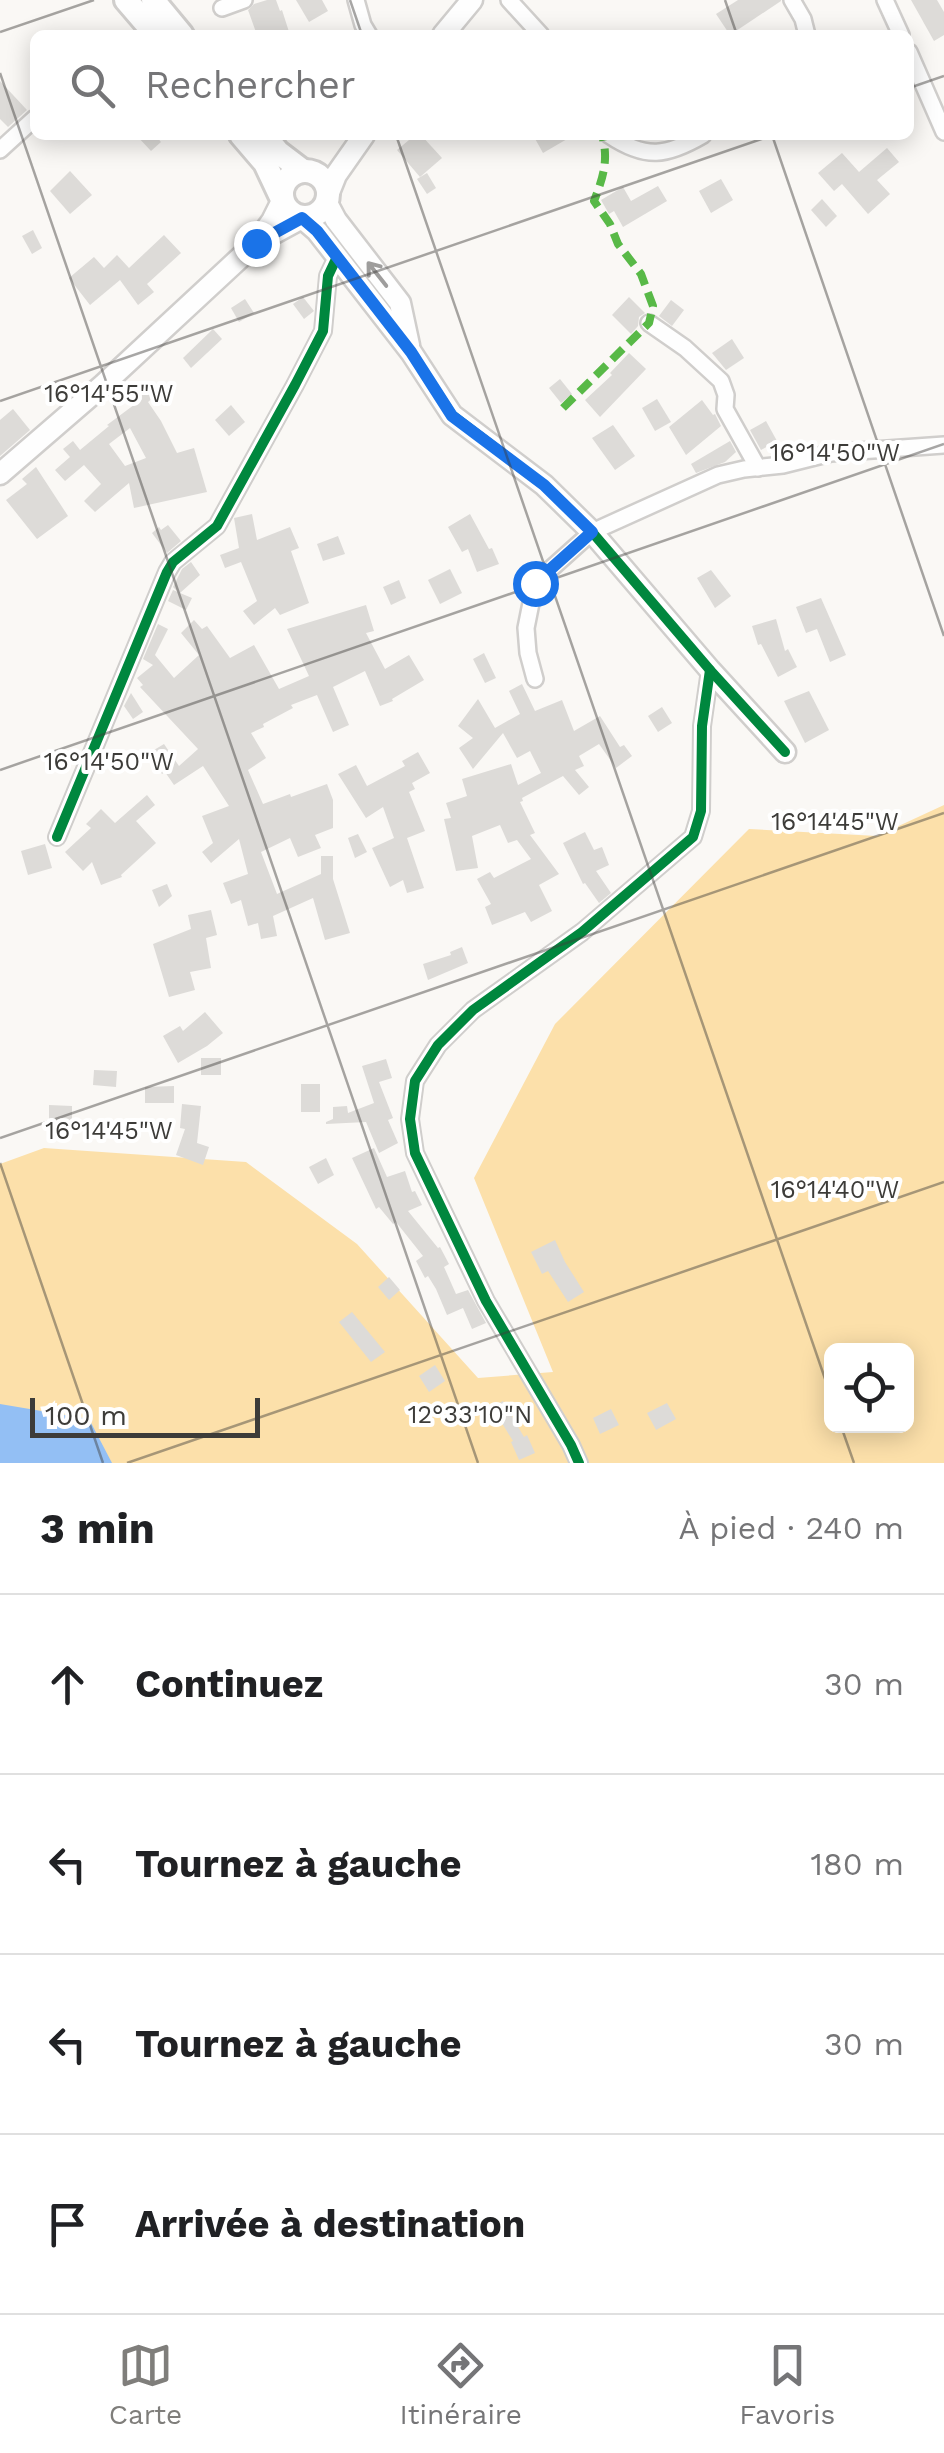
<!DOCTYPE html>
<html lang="fr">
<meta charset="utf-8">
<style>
:root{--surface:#fff;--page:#f6f6f6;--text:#202124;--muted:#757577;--line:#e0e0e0;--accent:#7f7e7b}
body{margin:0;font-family:"Work Sans",sans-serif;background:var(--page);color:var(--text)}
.controls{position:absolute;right:30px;bottom:30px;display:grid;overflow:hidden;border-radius:15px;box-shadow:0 5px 25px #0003}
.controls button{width:90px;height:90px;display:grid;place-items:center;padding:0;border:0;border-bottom:2px solid var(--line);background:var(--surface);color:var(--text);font:50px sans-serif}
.scale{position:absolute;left:30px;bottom:25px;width:230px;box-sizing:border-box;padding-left:10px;border:5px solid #3d3c39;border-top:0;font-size:28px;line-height:35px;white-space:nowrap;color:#3d3c39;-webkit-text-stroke:8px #fff;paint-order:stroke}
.stop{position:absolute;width:30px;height:30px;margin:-22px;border:8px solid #1a73e8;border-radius:50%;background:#fff}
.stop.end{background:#1a73e8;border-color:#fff;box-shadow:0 2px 10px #0008}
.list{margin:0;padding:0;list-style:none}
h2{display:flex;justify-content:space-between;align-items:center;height:130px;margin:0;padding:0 40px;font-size:42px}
h2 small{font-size:32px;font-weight:400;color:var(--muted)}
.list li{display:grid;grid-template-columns:65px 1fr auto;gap:30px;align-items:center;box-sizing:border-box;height:180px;padding:0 40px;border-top:2px solid var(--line)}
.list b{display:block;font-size:38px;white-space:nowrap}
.list em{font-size:32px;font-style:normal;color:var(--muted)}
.icon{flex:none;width:55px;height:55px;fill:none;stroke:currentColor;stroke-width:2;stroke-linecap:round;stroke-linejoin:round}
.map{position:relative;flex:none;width:944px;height:1463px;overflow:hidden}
.search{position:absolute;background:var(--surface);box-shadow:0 5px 25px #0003;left:30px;right:30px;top:30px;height:110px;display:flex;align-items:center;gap:25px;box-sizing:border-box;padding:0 35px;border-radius:15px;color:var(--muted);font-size:38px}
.sheet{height:850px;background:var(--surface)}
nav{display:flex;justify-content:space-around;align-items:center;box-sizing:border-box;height:140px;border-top:2px solid var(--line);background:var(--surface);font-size:28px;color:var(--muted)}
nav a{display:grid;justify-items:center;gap:5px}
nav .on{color:var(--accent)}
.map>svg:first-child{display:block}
.green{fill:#fce0aa;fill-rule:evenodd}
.water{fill:#93bff4}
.building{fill:#dddbd8;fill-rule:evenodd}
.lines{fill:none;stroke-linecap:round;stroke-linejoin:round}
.minor-casing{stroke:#d0cecc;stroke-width:20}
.tertiary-casing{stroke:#d0cecc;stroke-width:25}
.secondary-casing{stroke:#d0cecc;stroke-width:28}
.minor{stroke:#fefefe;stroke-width:15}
.tertiary{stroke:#fefefe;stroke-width:20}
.secondary{stroke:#fefefe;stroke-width:22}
.quiet{stroke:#58b947;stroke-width:8;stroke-dasharray:15 8;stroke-linecap:butt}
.cycleway-casing{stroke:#fff;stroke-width:16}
.cycleway{stroke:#00873e;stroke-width:10}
.oneway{stroke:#9e9d9c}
.route{stroke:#1a73e8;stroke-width:12}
.ticks{fill:none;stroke:#3d3c39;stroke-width:2.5;stroke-opacity:0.45}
.ticks-label{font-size:25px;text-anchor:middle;fill:#3d3c39;stroke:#fff;stroke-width:8;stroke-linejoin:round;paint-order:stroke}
</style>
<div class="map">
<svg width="944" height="1463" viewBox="0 0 944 1463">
<rect width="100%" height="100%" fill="#faf8f5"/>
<path class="green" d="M944 805V1463H0V1164L44 1148 246 1162 357 1244 478 1378 553 1372 474 1178 555 1024 749 829 877 836ZM832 1350H906V1426H832Z"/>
<path class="water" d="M0 1404 89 1419 112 1463H0Z"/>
<g class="building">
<path d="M267 0H276L280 11 282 10 290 35H257L248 10 254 4Z"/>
<path d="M296 0H322L328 11 309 22Z"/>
<path d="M738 0H781V1L730 35 716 14Z"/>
<path d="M911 0H937L944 12V35L934 41Z"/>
<path d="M0 81 27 110 8 127 0 119Z"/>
<path d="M136 135H155L161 142 151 151Z"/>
<path d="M415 135H421L442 158 420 177 397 150Z"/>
<path d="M533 135H574L543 153Z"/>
<path d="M887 148 899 162 877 180 890 194 868 214 842 184 834 191 818 173 842 153 859 172Z"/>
<path d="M70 171 92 195 70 214 50 191Z"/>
<path d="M427 173 436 188 427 194 417 179Z"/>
<path d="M721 179 733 200 711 213 699 191Z"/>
<path d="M658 186 667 201 623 227 614 211 609 214 601 200 623 187 631 201Z"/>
<path d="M822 199 837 216 826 227 811 210Z"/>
<path d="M33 230 42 248 32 254 22 236Z"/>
<path d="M164 235 181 253 147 284 154 292 138 305 120 280 90 305 69 278 94 257 104 268 117 255 129 268Z"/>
<path d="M303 297 314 311 304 319 293 304Z"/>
<path d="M629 297 645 313 639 317 638 326 631 334 612 315Z"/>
<path d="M245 299 254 313 239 322 231 308Z"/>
<path d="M671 300 684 310 672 326 659 316Z"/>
<path d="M213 329 222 339 191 368 183 358Z"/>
<path d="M732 339 744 358 726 370 712 353Z"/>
<path d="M629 353 646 369 600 417 585 400 612 375 610 373Z"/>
<path d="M560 379 572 394 561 403 549 388Z"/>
<path d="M152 381 161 391 148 402 161 421 177 453 194 448 207 492 134 508 129 483 95 512 84 501 101 484 84 465 65 481 55 470 70 457 63 449 73 441 80 450 109 426 107 425 142 399 138 394ZM130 428 146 458 125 466 109 444Z"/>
<path d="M657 399 671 422 655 431 642 408Z"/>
<path d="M702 400 713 415 715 414 721 426 686 455 669 427Z"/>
<path d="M231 405 245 422 229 436 215 420Z"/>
<path d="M13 409 30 430 0 456V420Z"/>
<path d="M766 421 777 441 761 450 750 430Z"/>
<path d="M613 425 635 456 615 470 592 438Z"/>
<path d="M730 441 736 452 725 462 696 473 691 464Z"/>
<path d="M36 467 68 516 37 539 6 500 27 484 22 479Z"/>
<path d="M252 514 257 540 290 527 299 548 291 551 309 603 280 615 275 608 254 625 243 611 257 601 241 562 225 568 220 555 239 548 234 518Z"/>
<path d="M470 514 489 549 492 548 499 564 477 572 468 549 462 552 448 527Z"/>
<path d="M168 525 181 541 167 553 152 533 159 527 161 530Z"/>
<path d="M338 536 345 554 323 561 317 544Z"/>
<path d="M191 562 200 575 180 593 192 598 186 610 168 601 173 590 178 592 173 587 182 569Z"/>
<path d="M450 569 462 593 440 604 428 580Z"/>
<path d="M711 570 731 596 715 608 697 578Z"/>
<path d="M399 580 406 598 391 605 383 587Z"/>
<path d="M821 598 846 655 830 662 817 629 806 633 796 607Z"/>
<path d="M366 605 374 631 366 633 385 669 409 655 424 680 392 699 393 701 380 706 365 671 333 687 349 725 333 732 317 695 291 705 293 708 263 724 264 727 251 733 266 758 248 770 263 804 290 794 291 797 327 784 333 800V828L315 835 321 848 298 857 290 838 261 852 277 894 321 874V856H333V879L350 933 325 940 313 898 273 916 277 936 261 939 258 923 248 926 241 900 231 904 223 883 248 874 239 839 211 863 202 852 213 843 202 816 229 806 203 766 174 785 165 772 162 774 149 753 164 744 179 766 198 749 140 687 143 685 137 678 153 665 143 659 158 624 168 629 155 655 174 678 199 655 181 633 194 620 202 629 207 626 230 658 254 645 279 689 309 676 287 629Z"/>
<path d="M776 619 785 651 788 649 797 667 778 677 761 644 758 645 752 626Z"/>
<path d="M484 653 496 678 485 683 473 659Z"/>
<path d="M522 684 535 711 562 700 574 731 600 716 620 747 624 745 632 756 616 768 599 744 579 756 584 766 575 770 589 787 579 795 563 776 522 798 523 801 520 802 535 833 530 835 559 874 539 885 552 911 531 922 525 912 492 925 485 907 491 904 477 879 490 872 494 878 531 859 517 840 508 843 500 825 472 836 478 868 456 871 444 819 451 818 446 803 467 796 462 779 511 764 518 785 541 773 530 751 517 758 503 733 473 769 459 748 473 738 458 726 478 699 495 728 520 714 509 691Z"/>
<path d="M809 691 829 730 805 743 784 701Z"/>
<path d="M131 693 143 712 133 719 124 706Z"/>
<path d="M662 707 672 723 658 732 648 716Z"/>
<path d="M418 752 430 773 412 783 415 789 409 792 425 831 407 838 424 888 407 893 403 880 390 887 372 848 394 838 383 807 366 818 338 774 356 765 367 786 405 766 402 761Z"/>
<path d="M147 795 155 805 136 821 156 843 121 875 122 877 101 885 92 862 83 871 65 852 91 828 86 824 101 809 115 823Z"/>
<path d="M585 832 594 850 602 847 609 865 596 871 611 893 599 903 585 883 583 884 563 843Z"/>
<path d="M358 834 367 852 355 858 348 838Z"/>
<path d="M45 844 52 868 28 875 21 851Z"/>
<path d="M167 884 172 896 159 907 152 890Z"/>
<path d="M211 910 217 935 206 938 211 968 190 972 195 990 169 997 153 944 191 929 188 915Z"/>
<path d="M462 947 468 963 428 980 423 964 451 955 450 952Z"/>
<path d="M205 1012 223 1033 207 1046 178 1063 163 1036 180 1026 183 1031Z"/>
<rect x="201" y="1058" width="20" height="17"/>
<path d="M386 1059 392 1078 379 1082 393 1118 388 1120 398 1143 379 1153 366 1122 326 1124V1122L333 1119V1107L347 1106 348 1113 374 1103 362 1066Z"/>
<path d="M94 1070 117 1071 116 1087 93 1085Z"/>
<rect x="301" y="1084" width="19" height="28"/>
<path d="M174 1086V1103H145V1087Z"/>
<path d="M182 1104 201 1106 197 1143 209 1147 203 1165 176 1155 185 1129 180 1128Z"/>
<path d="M49 1105 72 1106V1121H49Z"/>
<path d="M374 1148 387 1177 405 1171 412 1192 415 1191 422 1205 408 1211 438 1248 440 1247 449 1264 444 1267 456 1294 468 1290 486 1323 472 1329 463 1308 447 1315 436 1289 428 1276 425 1278 416 1261 423 1256 396 1222 393 1224 379 1207 376 1209 352 1158Z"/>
<path d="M326 1158 334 1175 318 1184 309 1167Z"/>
<path d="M555 1240 565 1262 584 1292 568 1302 548 1271 542 1274 531 1252Z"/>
<path d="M389 1277 400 1290 389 1300 378 1287Z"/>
<path d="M352 1312 385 1352 371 1362 339 1322Z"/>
<path d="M435 1365 445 1381 429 1392 419 1376Z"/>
<path d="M503 1401 524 1437 527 1435 535 1453 519 1460 511 1442 513 1441 492 1407Z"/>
<path d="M667 1403 676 1419 656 1430 647 1413Z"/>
<path d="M611 1409 619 1425 600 1434 593 1418Z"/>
</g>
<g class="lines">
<g class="minor-casing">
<g id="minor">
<path d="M356 0 363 25 369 35"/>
<path d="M509 0 541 35"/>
<path d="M792 0 803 19 807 35"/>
<path d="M885 0 901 35"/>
<path d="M222 8 244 0"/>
<path d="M909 52 944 132"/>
<path d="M609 135C646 160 667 156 703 135"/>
<path d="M0 150 35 118"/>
<path d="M649 323 685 348 721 381 726 395 725 409 758 468"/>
<path d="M535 679 528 653 526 628 535 583 592 532 718 475 744 469 783 465 831 453 944 445"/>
<path d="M57 837 167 572 173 562 217 526 295 385 323 331 328 276 337 257"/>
<path d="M579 1463 571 1445 486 1301 415 1153 410 1119 415 1081 438 1045 473 1010 582 932 693 837 701 811 702 726 710 670"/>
</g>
</g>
<g class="tertiary-casing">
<g id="tertiary">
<path d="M443 35 472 0"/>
<path d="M328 195 336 175 364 135"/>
<path d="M327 203 336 220 400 303 409 345"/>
<path d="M256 243 302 218 317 231 411 352 452 415 544 485 592 532 710 670 785 752"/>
<path d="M0 474 103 385 256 243 272 221 282 201"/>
</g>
</g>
<g class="secondary-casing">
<g id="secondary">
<path d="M126 0 156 35"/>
<path d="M153 0 182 35"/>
<path d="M241 135 265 163 281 197"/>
<path d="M264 135 278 152 303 171"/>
<circle cx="305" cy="194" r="23"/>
</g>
</g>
<use href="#minor" class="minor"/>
<use href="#tertiary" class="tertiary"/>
<use href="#secondary" class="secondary"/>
<path class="quiet" d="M563 408 649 323 653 306 641 274 618 244 610 224 594 201C603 178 609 160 602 135"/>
<g class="cycleway-casing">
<g id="cycleway">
<path d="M256 243 302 218 317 231 411 352 452 415 544 485 592 532 710 670 785 752"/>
<path d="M57 837 167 572 173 562 217 526 295 385 323 331 328 276 337 257"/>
<path d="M579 1463 571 1445 486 1301 415 1153 410 1119 415 1081 438 1045 473 1010 582 932 693 837 701 811 702 726 710 670"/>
</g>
</g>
<use href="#cycleway" class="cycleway"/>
</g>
<defs><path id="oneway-shaft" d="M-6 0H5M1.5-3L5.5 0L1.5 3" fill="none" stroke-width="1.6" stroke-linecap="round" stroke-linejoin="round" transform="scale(2.5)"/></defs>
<use class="oneway" href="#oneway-shaft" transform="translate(377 274) rotate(-128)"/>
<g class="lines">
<path class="route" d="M256 243 302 218 317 231 411 352 452 416 544 485 592 532 535 583"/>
</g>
<path class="ticks" d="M350 0 362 35M725 0 737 35M0 32 94 0M0 73 478 1463M909 88 944 76M396 135 832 1399M772 135 944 636M0 401 773 135M0 770 944 444M0 1138 944 813M0 1163 103 1463M841 1426 854 1463M127 1463 944 1182"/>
<g class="ticks-label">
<text x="109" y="402">16°14'55"W</text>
<text x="835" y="461">16°14'50"W</text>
<text x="109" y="770">16°14'50"W</text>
<text x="835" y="830">16°14'45"W</text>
<text x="109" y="1139">16°14'45"W</text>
<text x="835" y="1198">16°14'40"W</text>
<text x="470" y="1423">12°33'10"N</text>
</g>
</svg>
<div class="controls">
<button><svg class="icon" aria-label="locate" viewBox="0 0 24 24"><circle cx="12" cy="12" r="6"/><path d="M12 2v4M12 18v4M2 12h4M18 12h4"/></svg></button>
</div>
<div class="scale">100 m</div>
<div class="stop" style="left:535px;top:583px"></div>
<div class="stop end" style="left:256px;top:243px"></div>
<div class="search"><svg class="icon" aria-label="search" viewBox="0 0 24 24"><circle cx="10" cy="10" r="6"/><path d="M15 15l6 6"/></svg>Rechercher</div>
</div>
<section class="sheet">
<h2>3 min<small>À pied · 240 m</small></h2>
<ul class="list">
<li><svg class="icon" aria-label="ahead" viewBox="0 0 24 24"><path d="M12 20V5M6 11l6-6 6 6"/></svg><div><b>Continuez</b></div><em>30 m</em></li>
<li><svg class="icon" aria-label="left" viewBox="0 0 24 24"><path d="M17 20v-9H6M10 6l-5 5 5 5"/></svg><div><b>Tournez à gauche</b></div><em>180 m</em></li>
<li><svg class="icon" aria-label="left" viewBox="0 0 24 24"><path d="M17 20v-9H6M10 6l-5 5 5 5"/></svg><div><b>Tournez à gauche</b></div><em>30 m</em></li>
<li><svg class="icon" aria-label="arrive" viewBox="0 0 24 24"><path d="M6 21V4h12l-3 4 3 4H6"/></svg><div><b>Arrivée à destination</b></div></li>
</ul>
</section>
<nav>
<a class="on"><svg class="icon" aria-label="map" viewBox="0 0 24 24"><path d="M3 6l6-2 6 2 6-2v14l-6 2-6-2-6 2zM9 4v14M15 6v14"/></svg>Carte</a>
<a><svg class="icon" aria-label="directions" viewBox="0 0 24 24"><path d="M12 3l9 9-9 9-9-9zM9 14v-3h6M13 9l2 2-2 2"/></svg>Itinéraire</a>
<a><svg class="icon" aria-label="saved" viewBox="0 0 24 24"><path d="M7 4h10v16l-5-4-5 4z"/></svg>Favoris</a>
</nav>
